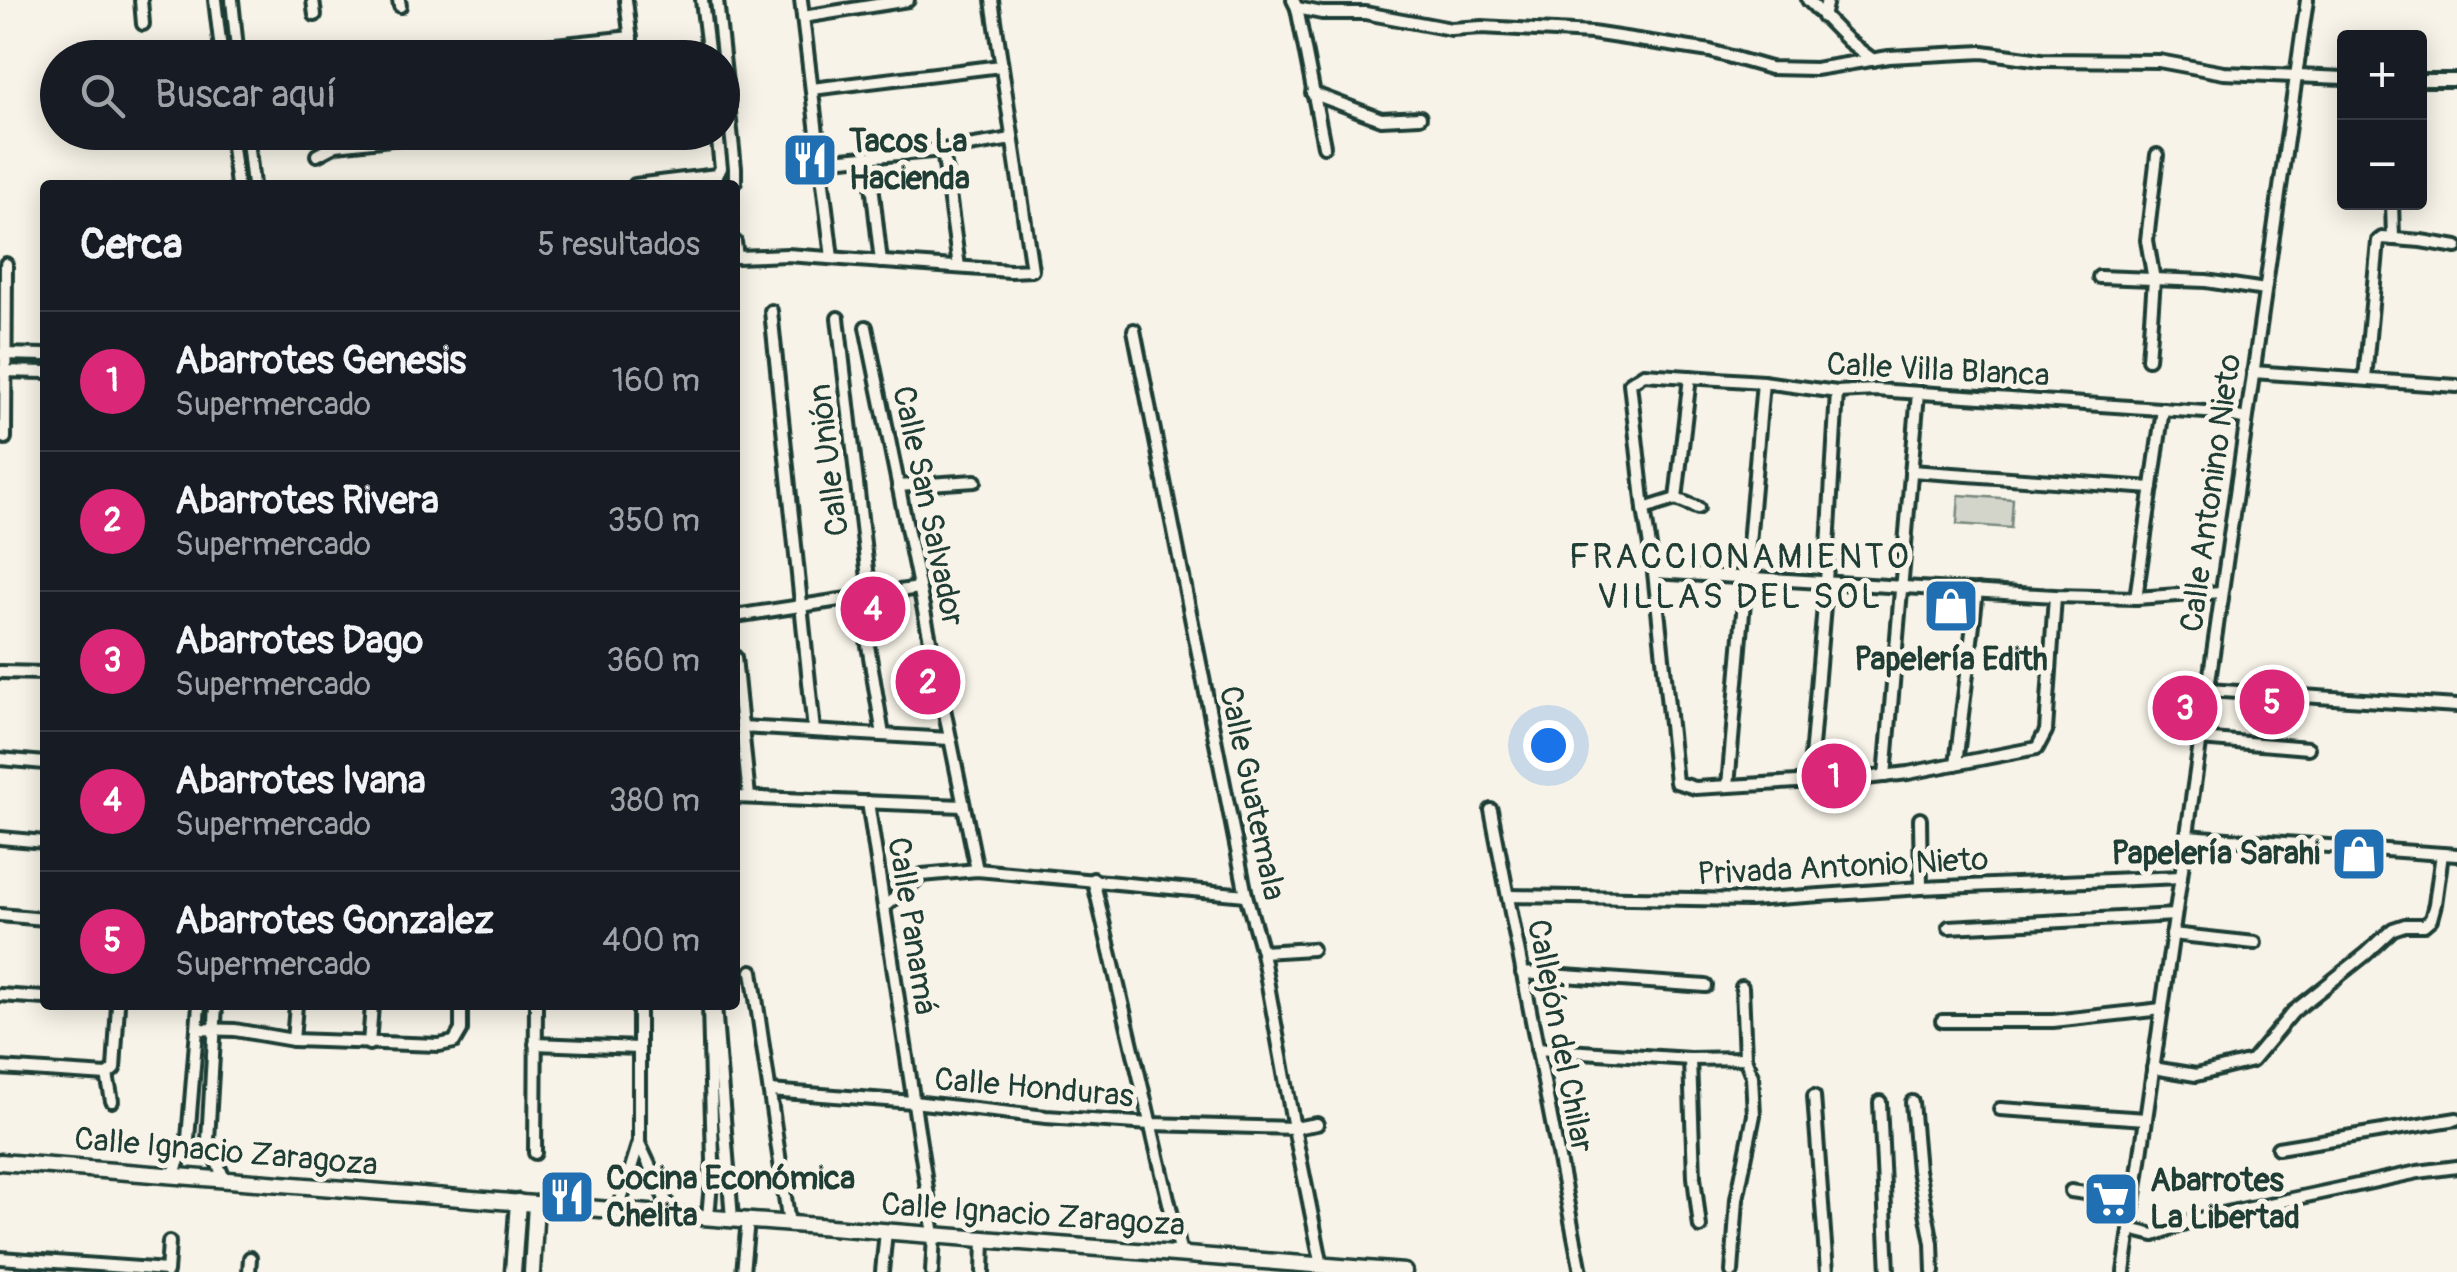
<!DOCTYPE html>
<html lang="es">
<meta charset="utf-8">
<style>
:root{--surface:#171b24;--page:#20242c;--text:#f1f3f6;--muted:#9ea1a6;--line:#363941;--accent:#db2777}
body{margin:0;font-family:Pangolin,sans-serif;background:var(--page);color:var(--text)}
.controls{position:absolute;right:30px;top:30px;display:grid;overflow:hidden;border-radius:10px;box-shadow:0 5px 25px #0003}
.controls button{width:90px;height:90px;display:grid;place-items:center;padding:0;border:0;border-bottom:2px solid var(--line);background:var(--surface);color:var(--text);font:50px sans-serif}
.you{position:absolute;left:1548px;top:745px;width:35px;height:35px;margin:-25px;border:8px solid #fff;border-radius:50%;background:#1a73e8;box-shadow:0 0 0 15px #1a73e833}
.badge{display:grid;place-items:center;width:65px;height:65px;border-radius:50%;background:var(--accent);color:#fff;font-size:32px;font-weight:700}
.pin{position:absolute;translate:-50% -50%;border:5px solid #fff;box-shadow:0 2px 10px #0006}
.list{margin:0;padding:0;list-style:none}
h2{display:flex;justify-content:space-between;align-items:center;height:130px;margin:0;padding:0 40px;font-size:42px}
h2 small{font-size:32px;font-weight:400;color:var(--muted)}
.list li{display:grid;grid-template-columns:65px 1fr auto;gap:30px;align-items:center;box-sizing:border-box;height:140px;padding:0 40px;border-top:2px solid var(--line)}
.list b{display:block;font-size:38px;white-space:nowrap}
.list p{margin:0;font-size:32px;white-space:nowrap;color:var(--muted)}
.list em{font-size:32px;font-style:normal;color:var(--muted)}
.icon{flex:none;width:55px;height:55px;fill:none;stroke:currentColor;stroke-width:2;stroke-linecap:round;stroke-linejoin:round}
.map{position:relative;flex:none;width:2457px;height:1272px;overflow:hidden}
.search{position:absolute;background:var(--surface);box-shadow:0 5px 25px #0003;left:40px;top:40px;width:700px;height:110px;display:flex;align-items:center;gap:25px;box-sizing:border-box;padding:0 35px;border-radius:55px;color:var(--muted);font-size:38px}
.panel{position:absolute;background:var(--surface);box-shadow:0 5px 25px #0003;left:40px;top:180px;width:700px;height:830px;border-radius:10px}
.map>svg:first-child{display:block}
.grass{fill:#d3d5ca;stroke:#79897f;stroke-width:2.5}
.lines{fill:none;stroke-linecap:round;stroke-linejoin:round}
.street-casing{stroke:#1f3d34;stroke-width:18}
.secondary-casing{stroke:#1f3d34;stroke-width:21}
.street{stroke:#f7f3e8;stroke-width:10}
.secondary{stroke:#f7f3e8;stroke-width:14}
.labels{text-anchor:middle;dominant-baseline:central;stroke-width:10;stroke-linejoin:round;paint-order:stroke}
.poi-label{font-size:32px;font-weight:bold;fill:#1f3d34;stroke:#f7f3e8;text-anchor:start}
.street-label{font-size:32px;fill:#1f3d34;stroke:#f7f3e8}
.neighbourhood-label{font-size:35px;letter-spacing:2.5px;fill:#1f3d34;stroke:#f7f3e8}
</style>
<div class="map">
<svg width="2457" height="1272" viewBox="0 0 2457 1272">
<rect width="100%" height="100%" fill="#f7f3e8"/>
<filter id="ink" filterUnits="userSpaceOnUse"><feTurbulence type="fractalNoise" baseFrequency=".01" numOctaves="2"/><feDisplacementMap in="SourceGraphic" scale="20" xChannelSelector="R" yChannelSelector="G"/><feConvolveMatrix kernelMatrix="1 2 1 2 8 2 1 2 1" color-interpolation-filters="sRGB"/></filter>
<g filter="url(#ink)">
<path class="grass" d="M1959 495 2013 499 2011 528 1957 524Z"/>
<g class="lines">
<g class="street-casing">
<g id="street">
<path d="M141 0 143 24"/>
<path d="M215 0 222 58"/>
<path d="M232 0 238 58"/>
<path d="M313 0 315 15"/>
<path d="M399 0 400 6"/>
<path d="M626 0 633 58"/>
<path d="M702 0 709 58"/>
<path d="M717 0 735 168V181L732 185"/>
<path d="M801 0 832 258"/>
<path d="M1293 0 1297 8 1322 13H1365L1451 29 1482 27 1592 33 1710 51 1770 68 1815 69 1889 57 1983 52 2041 60 2159 61 2224 73 2344 78"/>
<path d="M1808 0 1848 41 1873 60"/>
<path d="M1297 8 1324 146"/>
<path d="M803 17 908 0"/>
<path d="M1823 17 1827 0"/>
<path d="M430 58 631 37"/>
<path d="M2420 80H2457"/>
<path d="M812 89 1001 66"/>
<path d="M1312 93 1381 119 1420 117"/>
<path d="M230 132 237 185"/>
<path d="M247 132 253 185"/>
<path d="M643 132 644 137"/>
<path d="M717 132 721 168 717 175"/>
<path d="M101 135 188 132"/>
<path d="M943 150 959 267"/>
<path d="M317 155 336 145 454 132"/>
<path d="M869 158 881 262"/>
<path d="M820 161 943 150 1012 139"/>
<path d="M635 185 717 175"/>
<path d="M2392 202 2393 239"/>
<path d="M735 242 737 257 787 255 1010 271 1032 270 992 0"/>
<path d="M2099 277 2206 281 2265 290"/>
<path d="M771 311 814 731"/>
<path d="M838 318 870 596"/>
<path d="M866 327 977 870"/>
<path d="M1134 330 1246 895 1262 952 1294 1128 1322 1266"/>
<path d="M1 354 45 355"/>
<path d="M2148 359 2154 280 2147 240 2157 155"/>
<path d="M1 371 45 372"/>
<path d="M2253 372 2457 386"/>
<path d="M2365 379 2378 241 2382 238 2421 241 2457 247"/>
<path d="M5 438 6 264"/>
<path d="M1911 471 2152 488"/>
<path d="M898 486 975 481"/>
<path d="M1676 499 1690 377"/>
<path d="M1676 499 1698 508"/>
<path d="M1644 509 1676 499"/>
<path d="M1654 572 2055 596 2136 598 2221 592"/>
<path d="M2055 596 2046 731 2037 748 1908 773 1866 778 1695 788 1676 782 1654 572 1644 509 1630 383 1644 374 1763 382 1837 392 1876 390 2220 413 2246 419"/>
<path d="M860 597 883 735"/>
<path d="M2136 598 2163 409"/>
<path d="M735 616 919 588"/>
<path d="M735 657 749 797"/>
<path d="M0 672 45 673"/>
<path d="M2207 690 2457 706"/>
<path d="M742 727 950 739"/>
<path d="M2200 739 2308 748"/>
<path d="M0 759 45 763"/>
<path d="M1956 764 1977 591"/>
<path d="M1885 776 1918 393"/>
<path d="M1809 782 1826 582 1837 392"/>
<path d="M1728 786 1763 382"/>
<path d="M735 797 963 806"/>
<path d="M868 802 934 1235 932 1272"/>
<path d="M1491 810 1581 1272"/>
<path d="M1920 819 1921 888"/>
<path d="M2186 836 2457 855"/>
<path d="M0 838 45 842"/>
<path d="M1093 879 1181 1254"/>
<path d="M1508 896 1750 900 1921 888 2181 877"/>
<path d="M884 907 922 875 977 870 1246 895"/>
<path d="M0 915 45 919"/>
<path d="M1949 927 2175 915"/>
<path d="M2172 934 2255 943"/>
<path d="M1262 952 1312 949"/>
<path d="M752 971 789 1224"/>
<path d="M1522 973 1706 986"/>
<path d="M0 995 45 998"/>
<path d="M216 1005 208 1140 224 1179"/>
<path d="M715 1005 732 1219"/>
<path d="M1942 1021H2053L2162 1009"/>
<path d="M197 1029 235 1030 293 1040 439 1045 454 1042 461 1030V1005"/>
<path d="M293 1040 296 1005"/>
<path d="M369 1044 372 1005"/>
<path d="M535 1044 639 1048"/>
<path d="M1537 1049 1690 1059 1745 1058"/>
<path d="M1690 1059 1694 1177 1700 1227"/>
<path d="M0 1068 107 1075"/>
<path d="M2153 1068 2196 1075 2252 1061 2293 1012 2366 954 2393 929 2405 925H2424L2431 919 2435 904 2442 854"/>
<path d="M107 1075 114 1069 118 1005"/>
<path d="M107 1075 112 1101"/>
<path d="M770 1091 913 1102 1046 1117 1151 1124 1294 1128 1317 1124"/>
<path d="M1814 1096 1827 1272"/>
<path d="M1880 1102 1888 1272"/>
<path d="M1912 1102 1918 1170 1932 1243 1933 1272"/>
<path d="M2000 1109 2146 1119"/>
<path d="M639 1143 672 1214"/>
<path d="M2278 1148 2457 1119"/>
<path d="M535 1153 536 1005"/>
<path d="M173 1175 188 1139 199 1005"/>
<path d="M2071 1191 2134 1200"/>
<path d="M618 1210 639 1142V1005"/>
<path d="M708 1217 713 1161 709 1005"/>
<path d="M2130 1229 2154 1235 2190 1221 2418 1172 2457 1167"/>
<path d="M0 1258 167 1270"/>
<path d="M167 1272 169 1242"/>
<path d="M249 1272 250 1258"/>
<path d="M743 1272 748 1220"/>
<path d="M882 1272 886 1231"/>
<path d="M983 1272 984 1239"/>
<path d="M1732 1272 1737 1199 1754 1115 1752 1076 1745 1058 1742 987"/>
<path d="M2124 1272 2307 0"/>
</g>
</g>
<g class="secondary-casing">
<g id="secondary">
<path d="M0 1162 1404 1272"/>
<path d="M513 1272 518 1202"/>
<path d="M532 1272 536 1204"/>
</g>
</g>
<use href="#street" class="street"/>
<use href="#secondary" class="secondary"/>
</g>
</g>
<defs>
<g id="restaurant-square" transform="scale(2.875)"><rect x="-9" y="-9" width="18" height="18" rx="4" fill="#1f6fb2" stroke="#f7f3e8"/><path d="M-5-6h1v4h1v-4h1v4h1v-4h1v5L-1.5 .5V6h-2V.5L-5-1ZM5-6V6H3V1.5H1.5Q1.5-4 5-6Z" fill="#fff"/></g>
<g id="shop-square" transform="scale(2.875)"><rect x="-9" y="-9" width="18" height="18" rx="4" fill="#1f6fb2" stroke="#f7f3e8"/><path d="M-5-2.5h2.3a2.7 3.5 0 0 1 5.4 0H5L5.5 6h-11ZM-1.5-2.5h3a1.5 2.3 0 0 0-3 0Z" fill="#fff"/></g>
<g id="supermarket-square" transform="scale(2.875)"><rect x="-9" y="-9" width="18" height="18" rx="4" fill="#1f6fb2" stroke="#f7f3e8"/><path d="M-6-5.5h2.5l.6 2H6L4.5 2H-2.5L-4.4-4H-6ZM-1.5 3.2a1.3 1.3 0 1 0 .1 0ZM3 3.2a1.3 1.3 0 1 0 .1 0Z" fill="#fff"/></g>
</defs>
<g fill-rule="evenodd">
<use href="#restaurant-square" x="810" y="160"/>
<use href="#shop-square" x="1951" y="606"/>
<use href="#shop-square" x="2359" y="854"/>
<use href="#restaurant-square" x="567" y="1197"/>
<use href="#supermarket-square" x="2111" y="1199"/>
</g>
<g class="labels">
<g class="poi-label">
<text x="849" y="142">Tacos La<tspan x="849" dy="37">Hacienda</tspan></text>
<text x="1951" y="660" text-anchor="middle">Papelería Edith</text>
<text x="2320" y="854" text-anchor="end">Papelería Sarahi</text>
<text x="606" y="1179">Cocina Económica<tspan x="606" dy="37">Chelita</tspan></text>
<text x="2150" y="1181">Abarrotes<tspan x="2150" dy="37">La Libertad</tspan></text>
</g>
<g class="street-label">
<text transform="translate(1938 370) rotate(3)">Calle Villa Blanca</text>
<text transform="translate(829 460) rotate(-97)">Calle Unión</text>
<text transform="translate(2211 493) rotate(-82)">Calle Antonino Nieto</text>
<text transform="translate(928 506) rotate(78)">Calle San Salvador</text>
<text transform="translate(1252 793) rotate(78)">Calle Guatemala</text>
<text transform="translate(1843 867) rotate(-3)">Privada Antonio Nieto</text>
<text transform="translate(912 926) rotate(81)">Calle Panamá</text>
<text transform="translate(1560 1036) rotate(79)">Callejón del Chilar</text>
<text transform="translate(1034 1088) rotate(5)">Calle Honduras</text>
<text transform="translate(226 1152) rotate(5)">Calle Ignacio Zaragoza</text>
<text transform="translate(1033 1215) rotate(4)">Calle Ignacio Zaragoza</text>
</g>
<g class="neighbourhood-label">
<text x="1740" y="557">FRACCIONAMIENTO<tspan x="1740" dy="40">VILLAS DEL SOL</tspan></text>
</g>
</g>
</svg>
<div class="controls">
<button>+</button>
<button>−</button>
</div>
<div class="you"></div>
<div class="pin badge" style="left:1834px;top:776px">1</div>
<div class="pin badge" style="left:928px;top:682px">2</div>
<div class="pin badge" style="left:2185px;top:708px">3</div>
<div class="pin badge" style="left:873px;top:609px">4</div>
<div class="pin badge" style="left:2272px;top:702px">5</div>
<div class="search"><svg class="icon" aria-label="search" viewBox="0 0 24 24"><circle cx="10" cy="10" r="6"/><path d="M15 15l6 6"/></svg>Buscar aquí</div>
<section class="panel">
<h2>Cerca<small>5 resultados</small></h2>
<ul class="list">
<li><span class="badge">1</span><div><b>Abarrotes Genesis</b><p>Supermercado</p></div><em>160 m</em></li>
<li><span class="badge">2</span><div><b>Abarrotes Rivera</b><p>Supermercado</p></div><em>350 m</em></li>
<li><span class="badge">3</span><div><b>Abarrotes Dago</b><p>Supermercado</p></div><em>360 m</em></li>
<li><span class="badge">4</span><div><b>Abarrotes Ivana</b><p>Supermercado</p></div><em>380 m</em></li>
<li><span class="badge">5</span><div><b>Abarrotes Gonzalez</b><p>Supermercado</p></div><em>400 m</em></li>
</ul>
</section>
</div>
